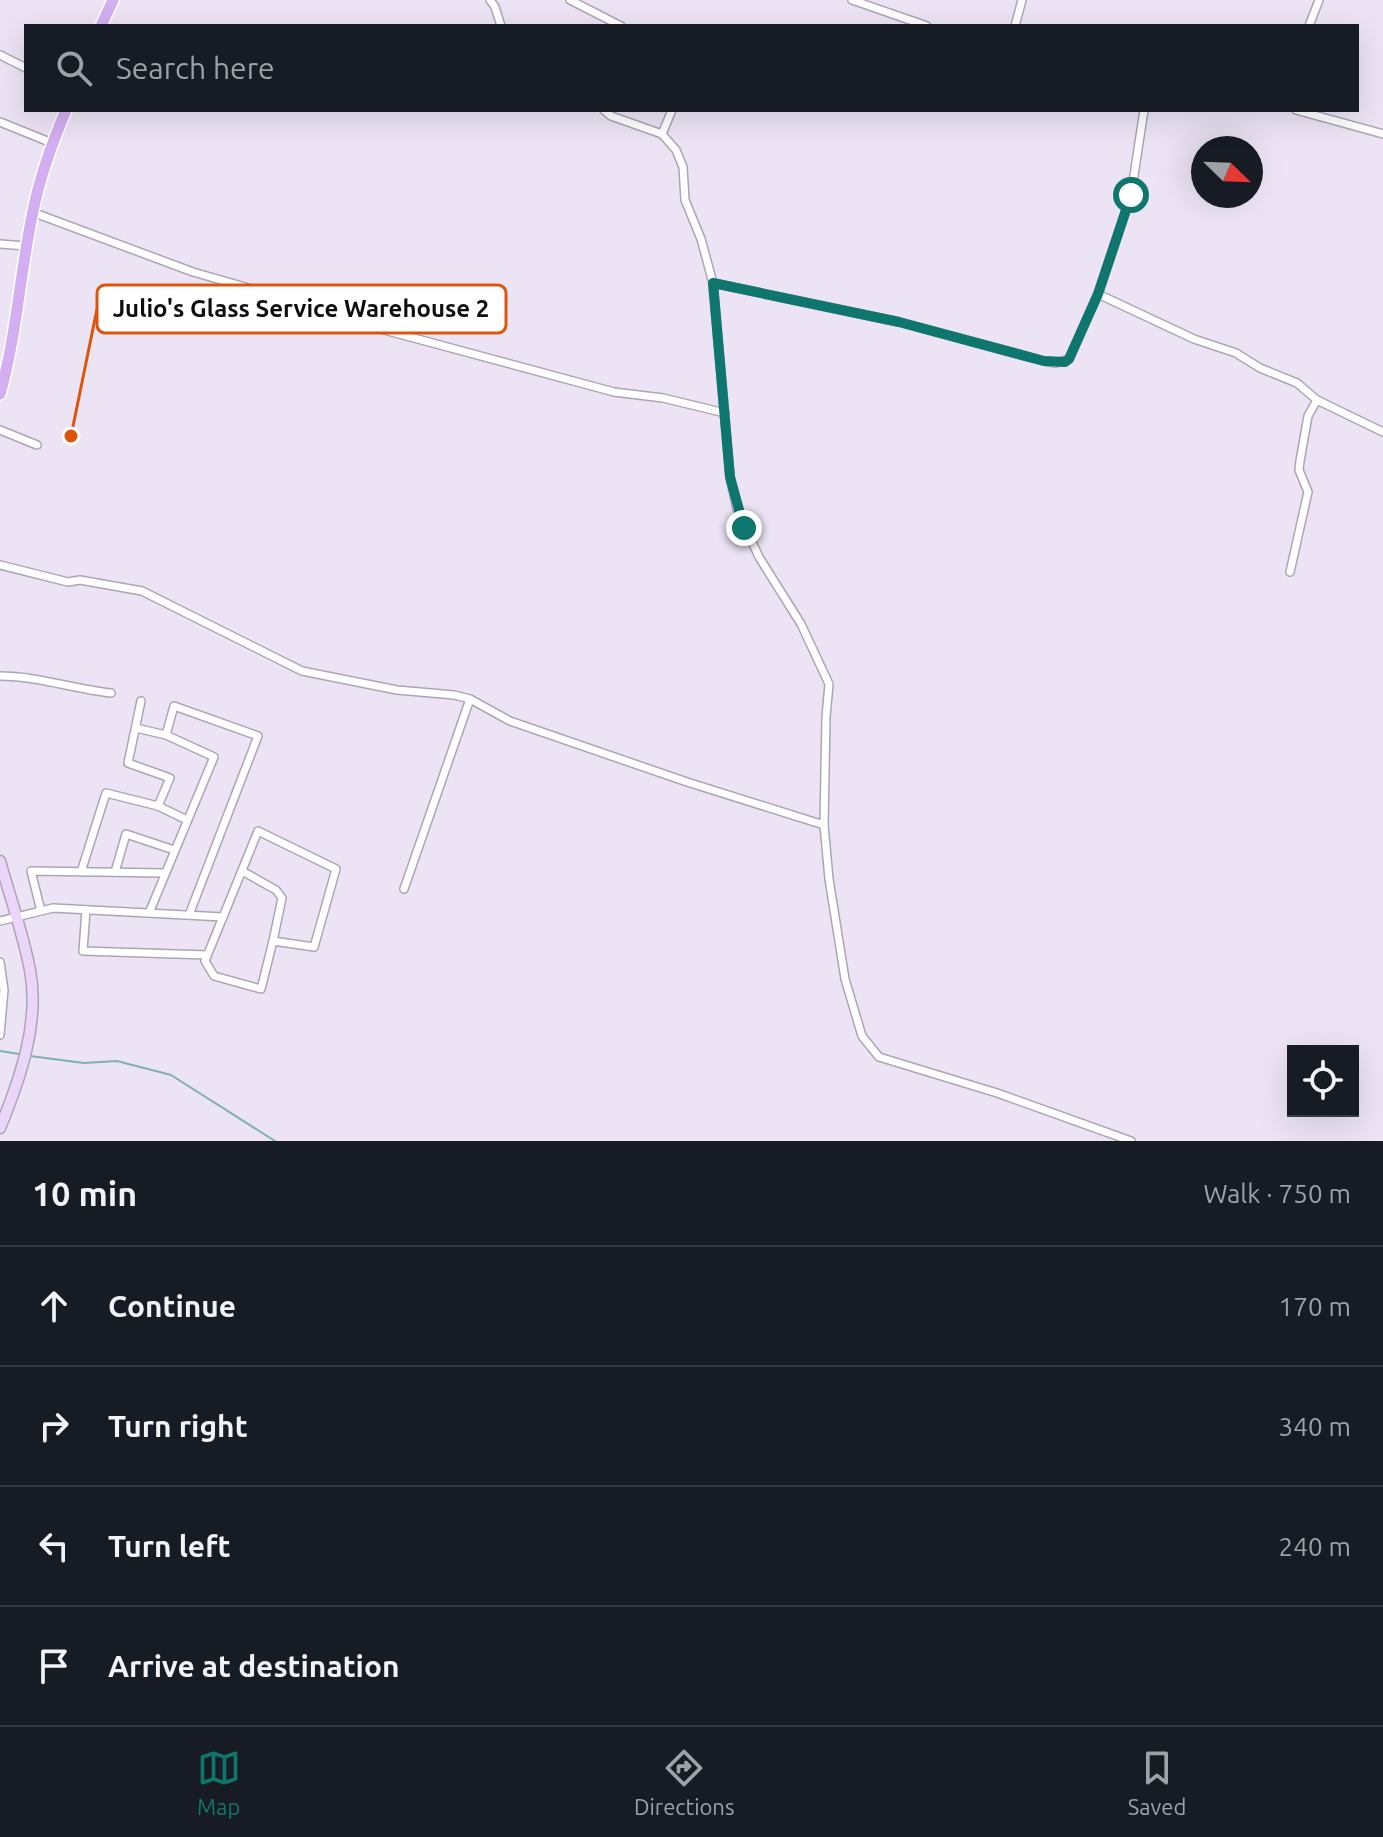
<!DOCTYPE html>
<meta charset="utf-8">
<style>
:root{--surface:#171b24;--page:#20242c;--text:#f1f3f6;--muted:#9ea1a6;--line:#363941;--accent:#0f766e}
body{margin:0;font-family:Ubuntu,sans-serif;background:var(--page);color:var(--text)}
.controls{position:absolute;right:24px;bottom:24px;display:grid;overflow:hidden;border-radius:0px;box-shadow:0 8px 32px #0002}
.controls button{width:72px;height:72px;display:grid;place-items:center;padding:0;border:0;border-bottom:2px solid var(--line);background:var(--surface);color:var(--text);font:40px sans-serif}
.compass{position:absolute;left:1191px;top:136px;width:72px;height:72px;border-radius:50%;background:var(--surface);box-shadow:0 8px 32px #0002;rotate:113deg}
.stop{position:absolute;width:24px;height:24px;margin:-18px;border:6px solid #0f766e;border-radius:50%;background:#fff}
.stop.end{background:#0f766e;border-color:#fff;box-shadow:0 2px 8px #0008}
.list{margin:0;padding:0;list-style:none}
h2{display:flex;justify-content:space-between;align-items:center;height:104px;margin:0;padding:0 32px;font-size:34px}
h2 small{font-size:26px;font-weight:400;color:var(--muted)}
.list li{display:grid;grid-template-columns:52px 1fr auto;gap:24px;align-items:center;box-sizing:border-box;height:120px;padding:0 32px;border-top:2px solid var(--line)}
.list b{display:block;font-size:30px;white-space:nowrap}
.list em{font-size:26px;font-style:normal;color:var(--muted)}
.icon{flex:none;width:44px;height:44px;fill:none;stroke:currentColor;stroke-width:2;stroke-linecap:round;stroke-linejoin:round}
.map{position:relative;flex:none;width:1383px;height:1141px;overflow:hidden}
.search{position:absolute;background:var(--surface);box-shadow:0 8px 32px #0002;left:24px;right:24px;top:24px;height:88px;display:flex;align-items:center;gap:20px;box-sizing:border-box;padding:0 28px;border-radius:0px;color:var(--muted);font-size:30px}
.sheet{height:584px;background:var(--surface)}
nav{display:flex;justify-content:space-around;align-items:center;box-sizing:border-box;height:112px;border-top:2px solid var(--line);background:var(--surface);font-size:22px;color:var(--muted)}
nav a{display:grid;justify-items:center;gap:4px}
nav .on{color:var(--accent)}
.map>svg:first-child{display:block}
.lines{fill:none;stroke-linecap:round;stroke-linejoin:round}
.stream{stroke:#7fb2aa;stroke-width:2}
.street-casing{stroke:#ada5b5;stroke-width:10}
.secondary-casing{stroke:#ada5b5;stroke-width:13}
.primary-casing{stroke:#fff;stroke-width:14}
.street{stroke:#fff;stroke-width:7}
.secondary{stroke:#e9d6f8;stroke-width:10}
.primary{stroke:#d3aef1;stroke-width:11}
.route{stroke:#0f766e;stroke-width:10}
.leader{fill:none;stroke:#dd550c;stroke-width:3}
.callout-dot{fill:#dd550c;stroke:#fff;stroke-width:3}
.callout{fill:#fff;stroke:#dd550c;stroke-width:3}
.callout-label{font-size:24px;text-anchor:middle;font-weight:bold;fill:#0f0c12}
</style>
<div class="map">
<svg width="1383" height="1141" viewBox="0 0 1383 1141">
<rect width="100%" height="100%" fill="#ece4f5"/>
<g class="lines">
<g class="stream">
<path d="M0 1051 19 1054"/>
<path d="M30 1056 84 1063 117 1061 171 1075 275 1141"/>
</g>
<g class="street-casing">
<g id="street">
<path d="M490 0 495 7 501 26"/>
<path d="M570 0 621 26"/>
<path d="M852 0 927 26"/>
<path d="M1015 26 1022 0"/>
<path d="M1309 26 1319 0"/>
<path d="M0 55 26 68"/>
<path d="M604 110 611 116 662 134 676 150 683 167 685 200 701 239 713 283 730 477 737 509 759 557 801 624 829 684 826 717 824 825 829 879 845 979 862 1036 879 1057 997 1093 1131 1141"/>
<path d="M1296 110 1383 134"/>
<path d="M0 122 52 143"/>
<path d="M662 134 672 110"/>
<path d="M32 212 193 272 321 309 362 324 614 392 663 398 725 413"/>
<path d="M0 244 26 246"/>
<path d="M713 283 899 322 1044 361 1056 363 1069 359 1098 294 1131 195 1144 110"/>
<path d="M1098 294 1194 339 1236 353 1260 368 1297 383 1317 400 1383 432"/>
<path d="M0 430 37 445"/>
<path d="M0 565 68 582 80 580 142 591 302 671 397 690 454 695 470 699 510 721 687 782 824 825"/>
<path d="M1290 572 1308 492 1299 470 1300 461 1308 416 1317 400"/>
<path d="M0 676C37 676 74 689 111 693"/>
<path d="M141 701 128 763 170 778 158 806"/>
<path d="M136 728 166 735 214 757 149 913"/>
<path d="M166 735 174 706 258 736 189 915"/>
<path d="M258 831 336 869 314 947 273 941 261 989 214 976 205 961Z"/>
<path d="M242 871 276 890 282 898 273 941"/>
<path d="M81 872 106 793 158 806 187 820"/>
<path d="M115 872 126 834 174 850"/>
<path d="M404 889 470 699"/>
<path d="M86 910 83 951 207 955"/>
<path d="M41 911 31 871 164 873"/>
<path d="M0 921 53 908 223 917"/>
<path d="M0 962 4 990 0 1035"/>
</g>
</g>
<g class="secondary-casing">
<path id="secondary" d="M0 861C10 897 23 933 30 970 40 1023 20 1079 0 1128"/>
</g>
<g class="primary-casing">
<g id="primary">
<path d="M101 26 113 0"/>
<path d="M0 394C17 334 20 272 33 211 40 176 52 143 66 110"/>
</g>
</g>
<use href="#street" class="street"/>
<use href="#secondary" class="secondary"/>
<use href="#primary" class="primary"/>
</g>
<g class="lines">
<path class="route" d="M744 528 730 477 713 283 899 322 1044 361 1065 362 1069 359 1098 294 1131 195"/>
</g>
<path class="leader" d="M71 436L97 309"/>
<circle class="callout-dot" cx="71" cy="436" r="8"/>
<rect class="callout" x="97" y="285" width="409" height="48" rx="8"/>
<g class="callout-label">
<text x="301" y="317">Julio's Glass Service Warehouse 2</text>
</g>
</svg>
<div class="controls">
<button><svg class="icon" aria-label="locate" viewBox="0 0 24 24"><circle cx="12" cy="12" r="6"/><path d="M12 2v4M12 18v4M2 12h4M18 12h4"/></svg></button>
</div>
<svg class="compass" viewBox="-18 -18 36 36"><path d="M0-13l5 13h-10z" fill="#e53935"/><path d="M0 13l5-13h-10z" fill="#9ea1a6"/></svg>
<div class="stop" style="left:1131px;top:195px"></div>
<div class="stop end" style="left:744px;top:528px"></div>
<div class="search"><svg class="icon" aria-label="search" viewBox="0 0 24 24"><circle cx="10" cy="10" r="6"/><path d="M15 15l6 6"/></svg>Search here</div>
</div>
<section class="sheet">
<h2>10 min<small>Walk · 750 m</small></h2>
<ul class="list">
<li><svg class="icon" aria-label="ahead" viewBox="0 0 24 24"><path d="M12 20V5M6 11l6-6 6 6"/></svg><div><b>Continue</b></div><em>170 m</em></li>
<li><svg class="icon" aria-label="right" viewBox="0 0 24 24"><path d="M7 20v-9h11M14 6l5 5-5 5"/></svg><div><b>Turn right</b></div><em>340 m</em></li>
<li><svg class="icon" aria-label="left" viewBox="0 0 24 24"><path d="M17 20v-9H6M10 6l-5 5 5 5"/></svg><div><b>Turn left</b></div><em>240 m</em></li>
<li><svg class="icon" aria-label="arrive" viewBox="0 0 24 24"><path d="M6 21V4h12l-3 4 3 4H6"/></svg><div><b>Arrive at destination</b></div></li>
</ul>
</section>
<nav>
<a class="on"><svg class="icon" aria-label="map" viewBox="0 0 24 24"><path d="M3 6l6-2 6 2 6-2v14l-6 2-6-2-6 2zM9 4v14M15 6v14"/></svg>Map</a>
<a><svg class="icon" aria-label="directions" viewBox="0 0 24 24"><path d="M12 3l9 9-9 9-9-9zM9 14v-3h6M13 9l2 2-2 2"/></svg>Directions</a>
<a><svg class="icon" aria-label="saved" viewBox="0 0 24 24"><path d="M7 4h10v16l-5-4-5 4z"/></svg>Saved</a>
</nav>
